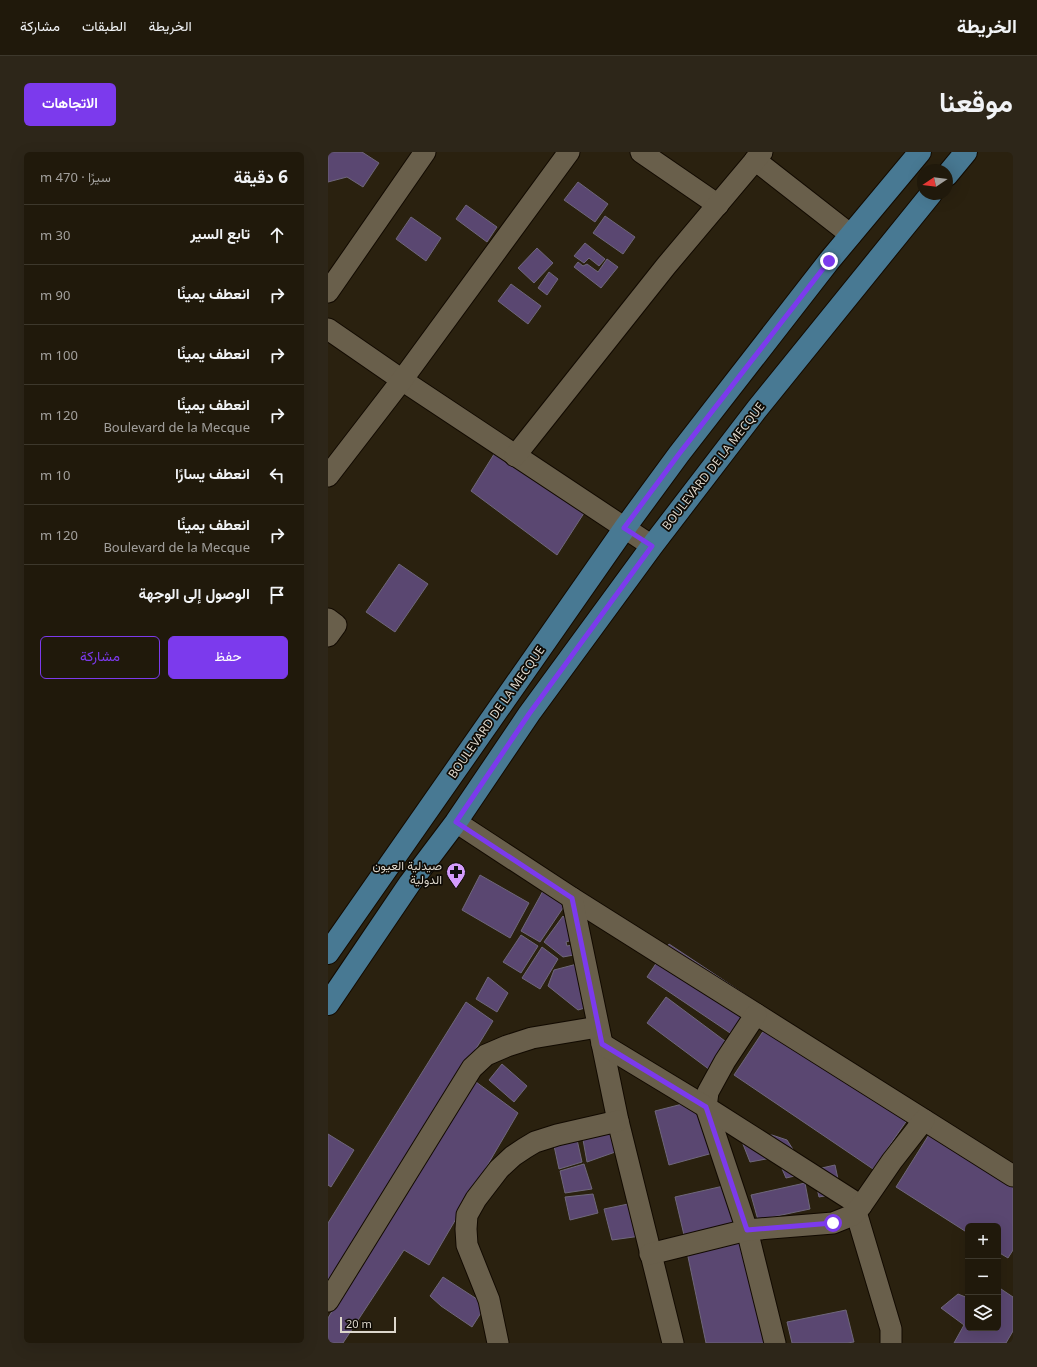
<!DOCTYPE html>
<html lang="ar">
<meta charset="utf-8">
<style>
:root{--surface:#20190b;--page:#2d2619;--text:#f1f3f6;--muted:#a2a09d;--line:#3d382c;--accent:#7c3aed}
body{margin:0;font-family:"Noto Sans",Vazirmatn,sans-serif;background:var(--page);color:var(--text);direction:rtl}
.controls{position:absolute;right:12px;bottom:12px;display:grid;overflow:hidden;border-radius:6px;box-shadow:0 4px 16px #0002}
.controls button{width:36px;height:36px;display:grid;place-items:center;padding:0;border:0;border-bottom:1px solid var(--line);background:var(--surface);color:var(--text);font:20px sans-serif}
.compass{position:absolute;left:589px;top:12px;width:36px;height:36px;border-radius:50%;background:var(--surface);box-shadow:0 4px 16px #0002;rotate:257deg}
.scale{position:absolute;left:12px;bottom:10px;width:56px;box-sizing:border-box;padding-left:4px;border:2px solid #ddd7cc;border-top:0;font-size:11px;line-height:14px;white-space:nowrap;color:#ddd7cc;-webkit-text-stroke:3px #0f0b05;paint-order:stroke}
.stop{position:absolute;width:12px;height:12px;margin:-9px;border:3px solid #7c3aed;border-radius:50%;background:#fff}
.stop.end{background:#7c3aed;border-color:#fff;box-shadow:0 1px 4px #0008}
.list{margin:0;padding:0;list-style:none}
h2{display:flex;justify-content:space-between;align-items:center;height:52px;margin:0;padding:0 16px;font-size:17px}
h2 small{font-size:13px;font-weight:400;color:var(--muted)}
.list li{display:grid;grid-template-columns:26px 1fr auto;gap:12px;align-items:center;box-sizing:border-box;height:60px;padding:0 16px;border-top:1px solid var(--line)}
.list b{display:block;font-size:15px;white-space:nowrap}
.list p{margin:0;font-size:13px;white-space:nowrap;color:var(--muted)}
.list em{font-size:13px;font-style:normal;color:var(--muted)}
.actions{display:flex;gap:8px;padding:12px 16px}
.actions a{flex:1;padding:9px 0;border:1px solid var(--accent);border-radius:6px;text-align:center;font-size:14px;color:var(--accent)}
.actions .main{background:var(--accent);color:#fff}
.icon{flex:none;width:22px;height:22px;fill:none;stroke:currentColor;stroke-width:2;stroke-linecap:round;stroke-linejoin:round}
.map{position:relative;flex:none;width:685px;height:1191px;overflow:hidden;direction:ltr;border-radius:6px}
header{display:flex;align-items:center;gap:24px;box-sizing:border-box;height:56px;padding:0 20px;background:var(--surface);border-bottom:1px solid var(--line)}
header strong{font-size:19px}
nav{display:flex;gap:22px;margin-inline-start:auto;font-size:14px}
.intro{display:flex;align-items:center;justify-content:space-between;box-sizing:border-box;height:96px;padding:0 24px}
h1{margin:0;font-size:28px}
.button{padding:10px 18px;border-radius:6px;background:var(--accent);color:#fff;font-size:14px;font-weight:700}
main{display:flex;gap:24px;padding:0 24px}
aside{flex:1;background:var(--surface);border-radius:6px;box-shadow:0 4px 16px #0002}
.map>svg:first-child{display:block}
.building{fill:#5a4771;stroke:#6f677b}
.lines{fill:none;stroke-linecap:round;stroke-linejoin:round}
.street-casing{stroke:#120a00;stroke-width:23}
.primary-casing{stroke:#120a00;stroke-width:24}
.street{stroke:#695f4b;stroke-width:21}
.primary{stroke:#487993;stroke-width:22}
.route{stroke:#7c3aed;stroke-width:5}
.labels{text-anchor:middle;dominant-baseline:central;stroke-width:3.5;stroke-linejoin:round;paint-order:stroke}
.street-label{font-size:12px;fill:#ddd7cc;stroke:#0f0b05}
.poi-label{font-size:12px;fill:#ddd7cc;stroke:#0f0b05;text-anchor:end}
</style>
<header>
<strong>الخريطة</strong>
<nav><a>الخريطة</a><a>الطبقات</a><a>مشاركة</a></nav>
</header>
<div class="intro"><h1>موقعنا</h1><a class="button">الاتجاهات</a></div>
<main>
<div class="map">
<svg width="685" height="1191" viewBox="0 0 685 1191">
<rect width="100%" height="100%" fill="#2a210f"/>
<g class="building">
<path d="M0 0H34L51 11 35 35 19 25 0 30Z"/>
<path d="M250 30 280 52 267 70 236 48Z"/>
<path d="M138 53 169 75 159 90 128 67Z"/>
<path d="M277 64 307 85 295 102 265 81Z"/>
<path d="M83 65 113 86 98 109 68 87Z"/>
<path d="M257 91 277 107 271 114 261 106 256 111 246 104Z"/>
<path d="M209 96 225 111 206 131 190 116Z"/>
<path d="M279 107 290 115 273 136 246 115 250 110 255 114 259 112 270 120Z"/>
<path d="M221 120 230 127 219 143 210 136Z"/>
<path d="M183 132 213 154 200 172 170 149Z"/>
<path d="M168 299 258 358 229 403 143 339Z"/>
<path d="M71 412 100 432 67 480 38 460Z"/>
<path d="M152 723 201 751 182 786 134 758Z"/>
<path d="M216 737 239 750 212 790 193 779Z"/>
<path d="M235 764 249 783 248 787 238 790 239 794 248 792 251 802 235 805 216 790Z"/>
<path d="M193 783 210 794 193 821 175 810Z"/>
<path d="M341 792 433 853 411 887 319 825Z"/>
<path d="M214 795 230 807 212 837 194 826Z"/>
<path d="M249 812 257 856 250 858 220 834 226 818Z"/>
<path d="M160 825 180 841 169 860 148 847Z"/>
<path d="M338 845 405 895 386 921 319 871Z"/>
<path d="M138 850 165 869 0 1138V1071Z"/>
<path d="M442 869 582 964 545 1017 406 923Z"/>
<path d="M174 912 199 934 186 950 161 928Z"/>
<path d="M144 927 190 961 101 1113 76 1098 15 1191H0V1166Z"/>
<path d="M382 945 396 998 341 1013 327 959Z"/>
<path d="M286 966 293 998 259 1010 252 971Z"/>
<path d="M602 981 685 1033V1098L680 1106 670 1100V1074H640V1081L568 1035Z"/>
<path d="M0 982 26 998 3 1035 0 1033Z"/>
<path d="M248 983 254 1010 231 1017 225 989Z"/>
<path d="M444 983 459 988 480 1021 458 1026 449 1005 422 1010 413 987Z"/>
<path d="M256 1012 264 1037 237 1041 232 1019Z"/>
<path d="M507 1013 513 1041 491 1045 485 1018Z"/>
<path d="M477 1031 482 1057 430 1068 423 1043Z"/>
<path d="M400 1033 409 1071 356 1083 347 1045Z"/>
<path d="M265 1042 270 1061 242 1068 237 1045Z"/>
<path d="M305 1051 313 1084 284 1088 276 1057Z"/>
<path d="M417 1088 439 1191H378L359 1100Z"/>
<path d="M115 1125 158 1153 144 1175 113 1154 102 1144Z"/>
<path d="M670 1135 685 1145V1179L678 1191H626L636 1173 613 1156 630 1142 640 1146V1176H670Z"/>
<path d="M518 1158 526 1190 519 1191H464L459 1170Z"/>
</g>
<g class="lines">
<g class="street-casing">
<g id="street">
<path d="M313 0 390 53"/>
<path d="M427 8 523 83"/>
<path d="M0 140 97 0"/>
<path d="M0 177 74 228 324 394"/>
<path d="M187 304 338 114 434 0"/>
<path d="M0 324 74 228 241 0"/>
<path d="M0 467 8 473 0 484"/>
<path d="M128 670 244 746 685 1024"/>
<path d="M244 746 290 969 345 1191"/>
<path d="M428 862 397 909 380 940 378 955 419 1078 447 1191"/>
<path d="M274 892 378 955 533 1054"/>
<path d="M528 1060 563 1177V1191"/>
<path d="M322 1102 419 1078 505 1071 525 1063 533 1054 564 1009 596 968"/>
<path d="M0 1149 144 916 158 903 179 894 204 886 270 875"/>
<path d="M170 1191 161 1148 139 1093 138 1077 139 1063 148 1047 171 1017 185 1004 197 996 207 990 229 983 290 969"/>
</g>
</g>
<g class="primary-casing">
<g id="primary">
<path d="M619 23 638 0"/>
<path d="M0 801 296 377 351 302 501 109 592 0"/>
<path d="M0 852 82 731 128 670 201 562 324 394 429 257 603 42"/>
</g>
</g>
<use href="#street" class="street"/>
<use href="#primary" class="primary"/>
</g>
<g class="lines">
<path class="route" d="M501 109 351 302 296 376 324 394 201 562 128 670 244 746 274 892 378 955 419 1078 505 1071"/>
</g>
<defs>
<g id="pharmacy-pin" transform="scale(1)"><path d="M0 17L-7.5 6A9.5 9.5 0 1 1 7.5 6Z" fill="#d49cfc" stroke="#0f0b05"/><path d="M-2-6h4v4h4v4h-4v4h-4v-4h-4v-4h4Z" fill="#111"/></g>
</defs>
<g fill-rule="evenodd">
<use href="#pharmacy-pin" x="128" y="720"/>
</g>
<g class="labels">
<g class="street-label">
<text transform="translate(385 314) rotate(-52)">BOULEVARD DE LA MECQUE</text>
<text transform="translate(168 560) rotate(-55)">BOULEVARD DE LA MECQUE</text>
</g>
<g class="poi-label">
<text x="114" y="713">صيدلية العيون<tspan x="114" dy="14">الدولية</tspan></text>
</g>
</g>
</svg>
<div class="controls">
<button>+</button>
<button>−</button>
<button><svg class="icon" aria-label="layers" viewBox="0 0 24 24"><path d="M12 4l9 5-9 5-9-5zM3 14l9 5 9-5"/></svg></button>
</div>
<svg class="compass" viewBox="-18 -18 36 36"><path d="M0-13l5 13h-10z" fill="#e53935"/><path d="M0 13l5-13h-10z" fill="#a2a09d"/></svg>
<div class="scale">20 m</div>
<div class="stop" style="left:505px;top:1071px"></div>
<div class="stop end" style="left:501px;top:109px"></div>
</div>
<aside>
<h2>6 دقيقة<small>سيرًا · 470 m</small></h2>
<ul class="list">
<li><svg class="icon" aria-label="ahead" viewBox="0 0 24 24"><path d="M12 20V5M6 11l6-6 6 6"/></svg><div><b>تابع السير</b></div><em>30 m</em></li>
<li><svg class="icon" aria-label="right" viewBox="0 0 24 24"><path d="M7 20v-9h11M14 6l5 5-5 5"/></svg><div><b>انعطف يمينًا</b></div><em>90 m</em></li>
<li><svg class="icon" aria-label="right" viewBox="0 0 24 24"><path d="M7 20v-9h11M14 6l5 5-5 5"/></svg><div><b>انعطف يمينًا</b></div><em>100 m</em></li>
<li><svg class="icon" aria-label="right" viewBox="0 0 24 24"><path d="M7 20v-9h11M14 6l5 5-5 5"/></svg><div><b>انعطف يمينًا</b><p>Boulevard de la Mecque</p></div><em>120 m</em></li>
<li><svg class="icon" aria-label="left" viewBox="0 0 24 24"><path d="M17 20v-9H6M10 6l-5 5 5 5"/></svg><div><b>انعطف يسارًا</b></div><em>10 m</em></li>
<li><svg class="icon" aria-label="right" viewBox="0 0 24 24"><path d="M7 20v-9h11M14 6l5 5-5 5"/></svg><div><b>انعطف يمينًا</b><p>Boulevard de la Mecque</p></div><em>120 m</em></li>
<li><svg class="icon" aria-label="arrive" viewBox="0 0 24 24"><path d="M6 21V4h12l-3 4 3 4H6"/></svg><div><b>الوصول إلى الوجهة</b></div></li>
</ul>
<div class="actions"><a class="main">حفظ</a><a>مشاركة</a></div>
</aside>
</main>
